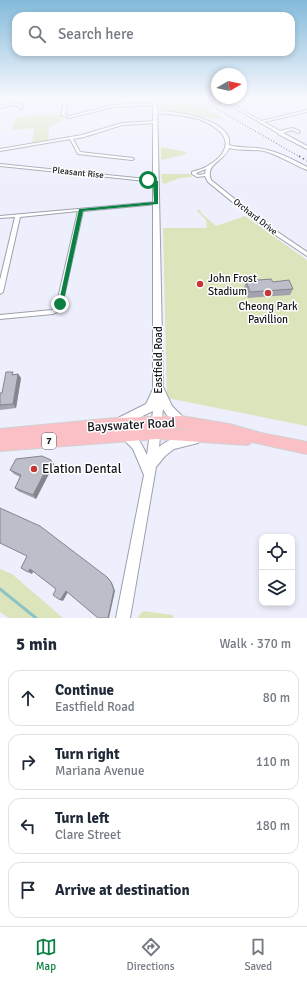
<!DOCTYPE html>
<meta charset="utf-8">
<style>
:root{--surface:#fff;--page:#f2f2f3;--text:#1f2937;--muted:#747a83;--line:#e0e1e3;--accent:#0b8043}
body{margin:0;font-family:Signika,sans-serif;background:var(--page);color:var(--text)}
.controls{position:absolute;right:12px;bottom:12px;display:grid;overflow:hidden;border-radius:8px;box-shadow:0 2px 6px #0003}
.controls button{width:36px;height:36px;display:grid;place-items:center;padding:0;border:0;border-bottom:1px solid var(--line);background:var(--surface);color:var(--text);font:20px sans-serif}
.compass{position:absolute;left:211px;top:68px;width:36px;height:36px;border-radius:50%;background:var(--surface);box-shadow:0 2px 6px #0003;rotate:81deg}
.stop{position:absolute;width:12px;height:12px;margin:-9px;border:3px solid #0b8043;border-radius:50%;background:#fff}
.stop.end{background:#0b8043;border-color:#fff;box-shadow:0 1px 4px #0008}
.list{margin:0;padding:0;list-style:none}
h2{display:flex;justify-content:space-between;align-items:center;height:52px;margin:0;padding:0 16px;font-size:17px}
h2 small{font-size:13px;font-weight:400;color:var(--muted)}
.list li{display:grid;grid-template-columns:26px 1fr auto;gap:12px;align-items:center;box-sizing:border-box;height:56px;margin:0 8px 8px;padding:0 8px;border:1px solid var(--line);border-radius:12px}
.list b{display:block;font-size:15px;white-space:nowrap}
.list p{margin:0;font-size:13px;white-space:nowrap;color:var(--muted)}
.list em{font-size:13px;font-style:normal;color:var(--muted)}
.icon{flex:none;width:22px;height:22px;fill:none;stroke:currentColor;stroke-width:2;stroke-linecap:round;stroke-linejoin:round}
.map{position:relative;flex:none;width:307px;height:618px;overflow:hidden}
.search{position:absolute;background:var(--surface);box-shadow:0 2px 6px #0003;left:12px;right:12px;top:12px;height:44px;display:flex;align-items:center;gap:10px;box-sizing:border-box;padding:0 14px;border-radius:12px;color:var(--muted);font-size:15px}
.sheet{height:308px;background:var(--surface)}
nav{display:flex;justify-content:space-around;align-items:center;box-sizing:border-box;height:56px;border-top:1px solid var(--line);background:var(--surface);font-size:11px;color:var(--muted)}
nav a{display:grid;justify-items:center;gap:2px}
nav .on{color:var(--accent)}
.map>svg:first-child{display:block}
.green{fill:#dce4bb}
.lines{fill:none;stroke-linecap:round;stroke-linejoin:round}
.stream{stroke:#8dc3c5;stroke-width:3}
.minor-casing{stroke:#9ea1ac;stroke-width:2}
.secondary-casing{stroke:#9ea1ac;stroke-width:2}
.primary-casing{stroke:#d0d1d2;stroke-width:2}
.minor{fill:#fff;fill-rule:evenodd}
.secondary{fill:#fff;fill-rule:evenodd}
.primary{fill:#fbc0c6;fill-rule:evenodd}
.rail-far1{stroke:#313338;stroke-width:1;stroke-dasharray:1 2;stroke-linecap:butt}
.rail{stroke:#313338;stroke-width:1.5;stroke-dasharray:1.5 3;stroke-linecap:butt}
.wall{fill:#a2a3ae}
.shaded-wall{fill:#84858d}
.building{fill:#bcbeca;stroke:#84858d}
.route{fill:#0b8043}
.poi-dot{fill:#c53737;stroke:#fff;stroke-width:1.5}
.labels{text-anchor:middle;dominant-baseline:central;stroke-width:3;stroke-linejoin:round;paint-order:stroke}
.far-street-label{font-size:9px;fill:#16171c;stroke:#fff}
.shield{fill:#fff;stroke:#5c5d60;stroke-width:1}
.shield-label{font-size:10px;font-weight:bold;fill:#16171c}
.poi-label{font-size:11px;fill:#16171c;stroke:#fff;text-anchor:start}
.street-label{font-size:11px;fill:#16171c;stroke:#fff}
.near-street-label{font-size:13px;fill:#16171c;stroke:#fff}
.near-poi-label{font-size:13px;fill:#16171c;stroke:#fff;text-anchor:start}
</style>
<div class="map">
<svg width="307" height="618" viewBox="0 0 307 618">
<rect width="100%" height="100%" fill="#edf0fc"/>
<g class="green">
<path d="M159 98H190L224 119H211L166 110 159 106Z"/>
<path d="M59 114 60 117 65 118 49 127 48 140 32 143 34 128 11 130 17 117Z"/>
<path d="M161 147 187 152 183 155 161 160Z"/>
<path d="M161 174H190L192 177 180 178 164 184 162 182Z"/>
<path d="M196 210H200L201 213 216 226 245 216 307 260V426L167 398 163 228H207L206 220Z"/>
<path d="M0 569 12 574 63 618H9L0 612Z"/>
<path d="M143 611 173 615V618H137Z"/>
</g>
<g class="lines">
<path class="stream" d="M0 589 36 618"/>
<g class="minor-casing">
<g id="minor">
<path d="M65 98H68L65 115 69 116 113 105 156 103 158 104 156 105 113 107 69 118 61 115Z"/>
<path d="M218 98H222L261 121 307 110V112L264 122 280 131 292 128 299 131 300 132 298 133 292 130 283 133 307 146V149L278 134V133Z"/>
<path d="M11 103 21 104 23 108 20 109 19 106 11 105 0 108V106Z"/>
<path d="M156 111C175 111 223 118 229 139 229 140 229 144 229 145 238 148 248 147 257 148 275 150 292 159 307 167V170C292 164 279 155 264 151 252 149 240 151 229 148 224 162 205 163 211 180L266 224 307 252V256L262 226 208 182 205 176 197 177 192 174V172C197 170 204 169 209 165 214 162 222 156 224 150 231 135 213 125 201 120 186 115 170 114 155 113V111ZM206 169 205 174 198 175 196 173Z"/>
<path d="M156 121 158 122 157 123 122 125 84 137 73 139 80 152 133 158 134 159 132 160 78 154 70 139 0 151V149L82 135 122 123Z"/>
<path d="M0 164 156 180 158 181 156 182 0 166Z"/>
<path d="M156 202H158V204L83 211 61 310 53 314 0 319V315L52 310 56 307 78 211 20 217 3 292 0 294V280L15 217 0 218V216Z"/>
</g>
</g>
<g class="secondary-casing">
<path id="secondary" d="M153 98H157L163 387 172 406 185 419 186 422 185 425 181 427C174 424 166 415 163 409L159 447C167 440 188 431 198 435L199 439 198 443 174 449 165 456 156 467 130 618H116L144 475 133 449 122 438 121 434 122 430 126 429C137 433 142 445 147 455L153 411 120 427 116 425 115 422 116 419 146 404 153 389Z"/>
</g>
<g class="primary-casing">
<path id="primary" d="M181 416 229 424 261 433 307 442V454L252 442 248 445 156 439 0 451V429L115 418ZM167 428H181L193 430Z"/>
</g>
<use href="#minor" class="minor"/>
<use href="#secondary" class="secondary"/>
<use href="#primary" class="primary"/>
<path class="rail-far1" d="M198 98 300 157"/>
<path class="rail" d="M299 156 307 161"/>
</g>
<g class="wall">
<path d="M246 281 273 282 293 289 290 295 248 298 244 287Z"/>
<path d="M14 374H18L21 378 16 408 0 410V393H2Z"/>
<path d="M54 464 36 499 18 491 15 488 20 477 14 474 10 470Z"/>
</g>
<g class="shaded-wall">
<path d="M18 374 21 378 16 408 13 404Z"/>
<path d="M51 460 54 464 36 499 33 495Z"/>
<path d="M30 569 34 570 32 574 28 572Z"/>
<path d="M107 577 112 583 115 591 109 618H108Z"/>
<path d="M66 591 68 592 63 601 60 600Z"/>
</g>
<g class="building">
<path d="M271 279 273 282 289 280 293 289 250 292 246 281Z"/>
<path d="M6 372H13L12 375 18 374 13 404 0 405V393H2Z"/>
<path d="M42 456 51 460 33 495 15 488 21 475 10 470 16 459Z"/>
<path d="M0 508 40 526 107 577 111 582 114 590 108 618H98L66 591 60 600 53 595 56 589 30 569 28 572 21 568 27 556 0 543Z"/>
</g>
<linearGradient id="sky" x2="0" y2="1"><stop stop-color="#83bada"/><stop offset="0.53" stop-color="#f7f8fe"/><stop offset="1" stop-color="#f7f8fe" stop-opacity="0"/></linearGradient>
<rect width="307" height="185" fill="url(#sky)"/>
<path class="route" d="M148 179 158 181V204L83 211 63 304 58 306 79 209 154 202 153 182 146 181Z"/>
<g class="poi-dot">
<circle cx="200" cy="284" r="4"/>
<circle cx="268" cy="293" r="4"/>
<circle cx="34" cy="469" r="4"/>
</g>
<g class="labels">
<g class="far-street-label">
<text transform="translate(78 173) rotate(6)">Pleasant Rise</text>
<text transform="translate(255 217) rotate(38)">Orchard Drive</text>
</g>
<rect class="shield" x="42" y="433" width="14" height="16" rx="3"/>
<g class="shield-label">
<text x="49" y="441">7</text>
</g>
<g class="poi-label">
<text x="208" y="278">John Frost<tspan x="208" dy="13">Stadium</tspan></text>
<text x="268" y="306" text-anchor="middle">Cheong Park<tspan x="268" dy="13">Pavillion</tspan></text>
</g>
<g class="street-label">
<text transform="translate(158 360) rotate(-90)">Eastfield Road</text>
</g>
<g class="near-street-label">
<text transform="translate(131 425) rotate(-3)">Bayswater Road</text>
</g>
<g class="near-poi-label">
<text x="42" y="469">Elation Dental</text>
</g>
</g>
</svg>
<div class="controls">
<button><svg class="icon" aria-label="locate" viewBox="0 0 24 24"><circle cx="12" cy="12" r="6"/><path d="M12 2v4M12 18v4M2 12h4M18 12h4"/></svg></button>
<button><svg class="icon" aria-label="layers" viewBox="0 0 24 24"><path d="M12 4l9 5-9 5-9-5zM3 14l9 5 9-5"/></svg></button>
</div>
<svg class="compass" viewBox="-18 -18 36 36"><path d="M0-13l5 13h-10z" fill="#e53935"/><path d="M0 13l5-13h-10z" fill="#747a83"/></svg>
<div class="stop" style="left:148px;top:180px"></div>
<div class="stop end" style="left:60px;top:304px"></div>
<div class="search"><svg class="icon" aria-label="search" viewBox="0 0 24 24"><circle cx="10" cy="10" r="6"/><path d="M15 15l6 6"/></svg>Search here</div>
</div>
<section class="sheet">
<h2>5 min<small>Walk · 370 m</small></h2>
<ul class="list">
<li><svg class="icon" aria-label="ahead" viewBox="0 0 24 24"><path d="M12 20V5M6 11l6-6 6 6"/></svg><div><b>Continue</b><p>Eastfield Road</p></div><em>80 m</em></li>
<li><svg class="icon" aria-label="right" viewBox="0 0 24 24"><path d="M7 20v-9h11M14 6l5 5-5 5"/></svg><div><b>Turn right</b><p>Mariana Avenue</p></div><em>110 m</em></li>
<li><svg class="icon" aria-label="left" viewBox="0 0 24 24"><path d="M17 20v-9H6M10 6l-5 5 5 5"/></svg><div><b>Turn left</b><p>Clare Street</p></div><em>180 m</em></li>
<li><svg class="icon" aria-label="arrive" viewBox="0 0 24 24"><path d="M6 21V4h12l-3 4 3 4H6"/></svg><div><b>Arrive at destination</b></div></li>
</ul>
</section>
<nav>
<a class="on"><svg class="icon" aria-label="map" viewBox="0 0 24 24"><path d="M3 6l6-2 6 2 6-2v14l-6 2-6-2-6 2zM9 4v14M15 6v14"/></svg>Map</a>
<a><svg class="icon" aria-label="directions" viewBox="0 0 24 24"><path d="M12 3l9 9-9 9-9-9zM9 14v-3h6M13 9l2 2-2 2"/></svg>Directions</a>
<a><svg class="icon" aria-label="saved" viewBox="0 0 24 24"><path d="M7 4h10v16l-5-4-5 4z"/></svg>Saved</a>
</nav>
